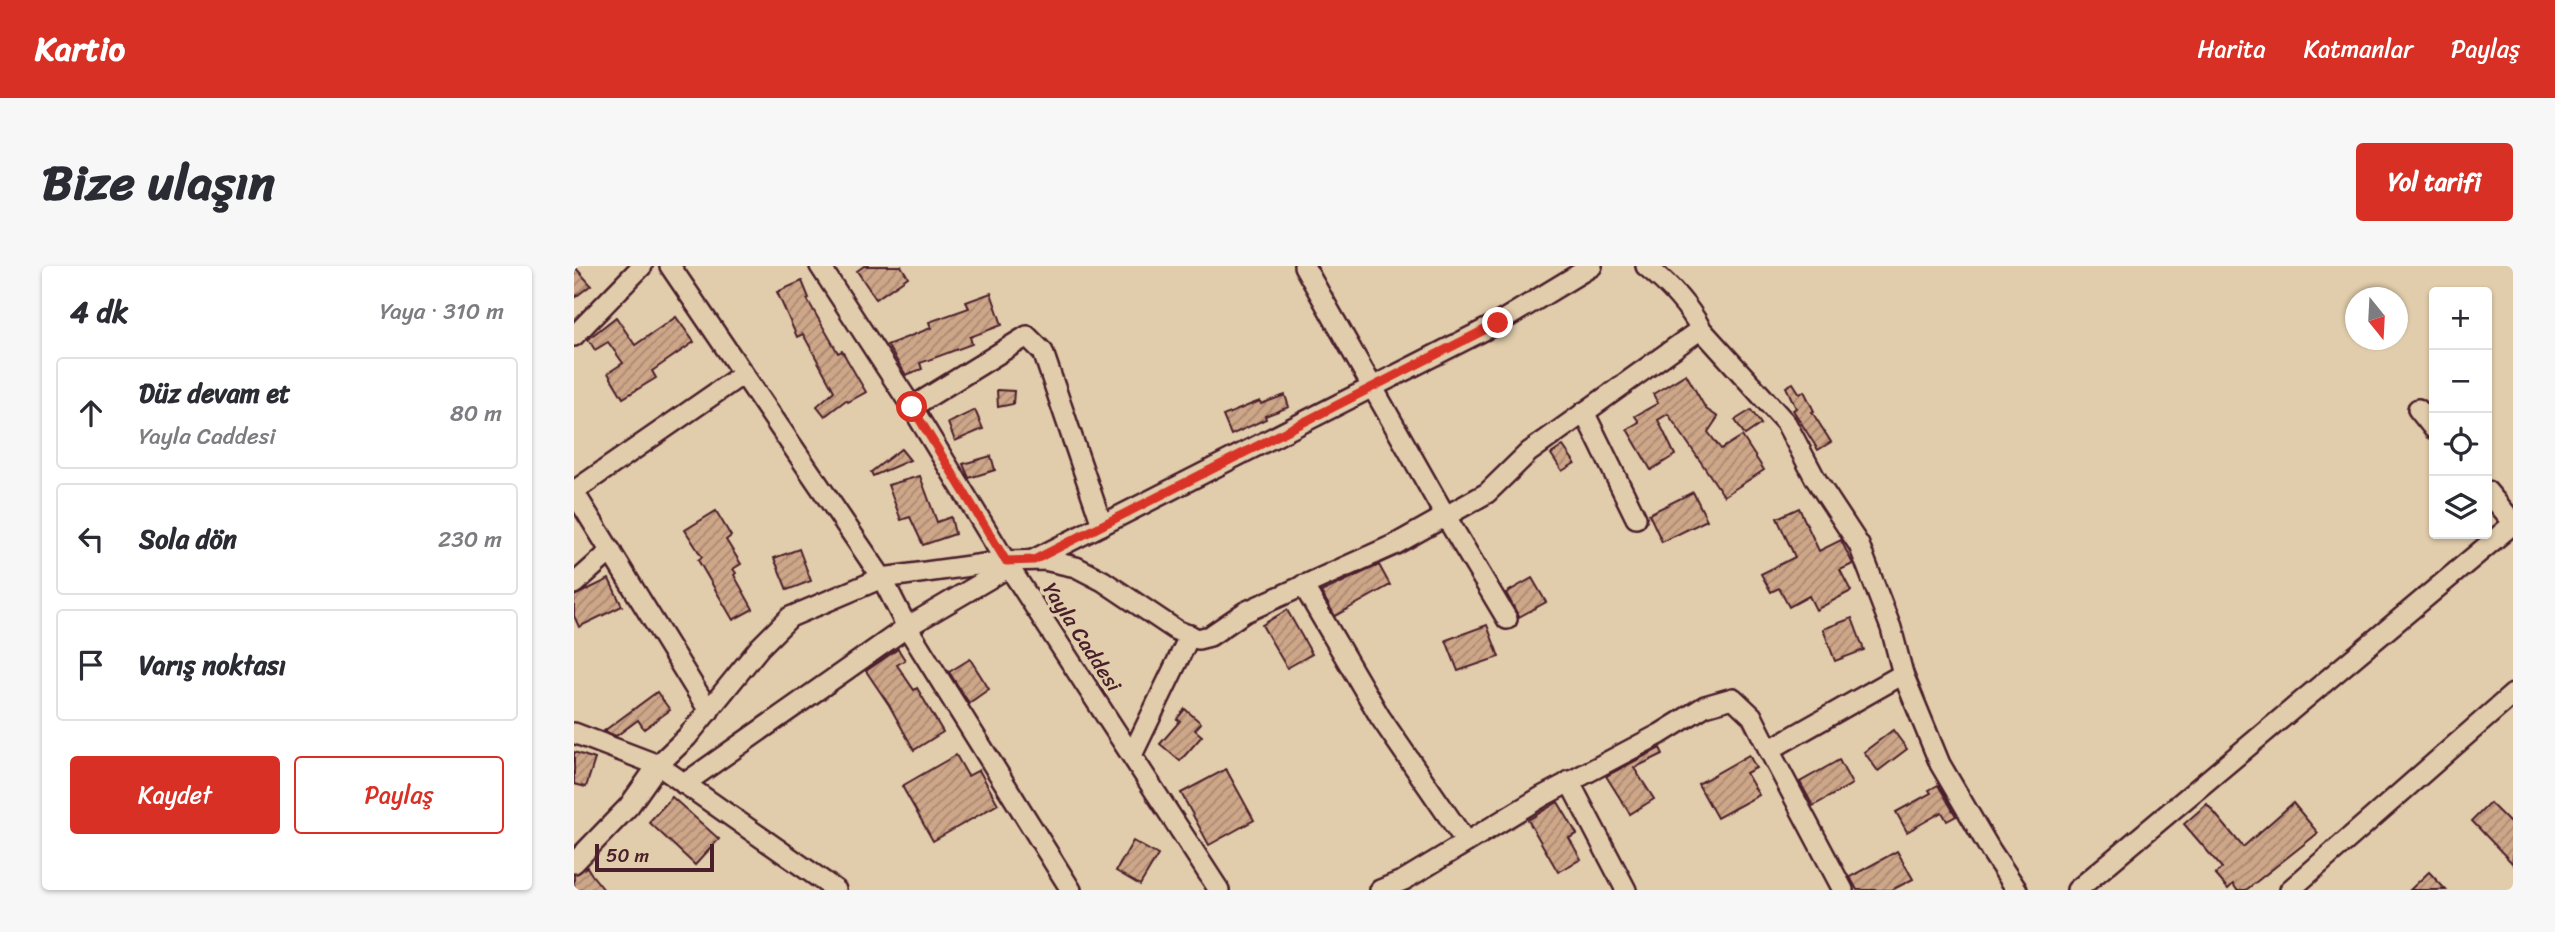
<!DOCTYPE html>
<html lang="tr">
<meta charset="utf-8">
<style>
:root{--surface:#fff;--page:#f7f7f7;--text:#2b2b33;--muted:#7c7c81;--line:#e1e1e2;--accent:#d93025}
body{margin:0;font-family:Sriracha,sans-serif;background:var(--page);color:var(--text)}
.controls{position:absolute;right:21px;top:21px;display:grid;overflow:hidden;border-radius:7px;box-shadow:0 2px 5px #0004}
.controls button{width:63px;height:63px;display:grid;place-items:center;padding:0;border:0;border-bottom:2px solid var(--line);background:var(--surface);color:var(--text);font:35px sans-serif}
.compass{position:absolute;left:1771px;top:21px;width:63px;height:63px;border-radius:50%;background:var(--surface);box-shadow:0 2px 5px #0004;rotate:162deg}
.scale{position:absolute;left:21px;bottom:18px;width:119px;box-sizing:border-box;padding-left:7px;border:4px solid #4a1f2b;border-top:0;font-size:19px;line-height:24px;white-space:nowrap;color:#4a1f2b;-webkit-text-stroke:5px #e1cdac;paint-order:stroke}
.stop{position:absolute;width:21px;height:21px;margin:-16px;border:5px solid #d93025;border-radius:50%;background:#fff}
.stop.end{background:#d93025;border-color:#fff;box-shadow:0 2px 7px #0008}
.list{margin:0;padding:0;list-style:none}
h2{display:flex;justify-content:space-between;align-items:center;height:91px;margin:0;padding:0 28px;font-size:30px}
h2 small{font-size:23px;font-weight:400;color:var(--muted)}
.list li{display:grid;grid-template-columns:46px 1fr auto;gap:21px;align-items:center;box-sizing:border-box;height:112px;margin:0 14px 14px;padding:0 14px;border:2px solid var(--line);border-radius:7px}
.list b{display:block;font-size:26px;white-space:nowrap}
.list p{margin:0;font-size:23px;white-space:nowrap;color:var(--muted)}
.list em{font-size:23px;font-style:normal;color:var(--muted)}
.actions{display:flex;gap:14px;padding:21px 28px}
.actions a{flex:1;padding:16px 0;border:2px solid var(--accent);border-radius:7px;text-align:center;font-size:24px;color:var(--accent)}
.actions .main{background:var(--accent);color:#fff}
.icon{flex:none;width:38px;height:38px;fill:none;stroke:currentColor;stroke-width:2;stroke-linecap:round;stroke-linejoin:round}
.map{position:relative;flex:none;width:1939px;height:624px;overflow:hidden;border-radius:7px}
header{display:flex;align-items:center;gap:42px;box-sizing:border-box;height:98px;padding:0 35px;background:var(--accent);color:#fff}
header strong{font-size:33px}
nav{display:flex;gap:38px;margin-inline-start:auto;font-size:24px}
.intro{display:flex;align-items:center;justify-content:space-between;box-sizing:border-box;height:168px;padding:0 42px}
h1{margin:0;font-size:49px}
.button{padding:18px 32px;border-radius:7px;background:var(--accent);color:#fff;font-size:24px;font-weight:700}
main{display:flex;gap:42px;padding:0 42px}
aside{flex:1;background:var(--surface);border-radius:7px;box-shadow:0 2px 5px #0004}
.map>svg:first-child{display:block}
.building{fill:url(#building-hatch);stroke:#4a1f2b;stroke-width:2}
.lines{fill:none;stroke-linecap:round;stroke-linejoin:round}
.minor-casing{stroke:#4a1f2b;stroke-width:24}
.minor{stroke:#e1cdac;stroke-width:19}
.route{stroke:#d93025;stroke-width:9}
.labels{text-anchor:middle;dominant-baseline:central;stroke-width:7;stroke-linejoin:round;paint-order:stroke}
.street-label{font-size:21px;fill:#4a1f2b;stroke:#e1cdac}
</style>
<header>
<strong>Kartio</strong>
<nav><a>Harita</a><a>Katmanlar</a><a>Paylaş</a></nav>
</header>
<div class="intro"><h1>Bize ulaşın</h1><a class="button">Yol tarifi</a></div>
<main>
<aside>
<h2>4 dk<small>Yaya · 310 m</small></h2>
<ul class="list">
<li><svg class="icon" aria-label="ahead" viewBox="0 0 24 24"><path d="M12 20V5M6 11l6-6 6 6"/></svg><div><b>Düz devam et</b><p>Yayla Caddesi</p></div><em>80 m</em></li>
<li><svg class="icon" aria-label="left" viewBox="0 0 24 24"><path d="M17 20v-9H6M10 6l-5 5 5 5"/></svg><div><b>Sola dön</b></div><em>230 m</em></li>
<li><svg class="icon" aria-label="arrive" viewBox="0 0 24 24"><path d="M6 21V4h12l-3 4 3 4H6"/></svg><div><b>Varış noktası</b></div></li>
</ul>
<div class="actions"><a class="main">Kaydet</a><a>Paylaş</a></div>
</aside>
<div class="map">
<svg width="1939" height="624" viewBox="0 0 1939 624">
<defs>
<pattern id="building-hatch" width="6" height="6" patternUnits="userSpaceOnUse" patternTransform="scale(1.75)"><rect width="6" height="6" fill="#cea789"/><path d="M-1 1l2-2M0 6l6-6M5 7l2-2" fill="none" stroke="#a98770"/></pattern>
</defs>
<rect width="100%" height="100%" fill="#e1cdac"/>
<filter id="ink" filterUnits="userSpaceOnUse"><feTurbulence type="fractalNoise" baseFrequency=".0143" numOctaves="2"/><feDisplacementMap in="SourceGraphic" scale="14" xChannelSelector="R" yChannelSelector="G"/><feConvolveMatrix kernelMatrix="1 2 1 2 8 2 1 2 1" color-interpolation-filters="sRGB"/></filter>
<g filter="url(#ink)">
<g class="building">
<path d="M0 0 17 19 0 32Z"/>
<path d="M290 0H327L334 11 302 33 283 5Z"/>
<path d="M228 15 235 32 233 33 264 87 268 85 292 126 274 136 272 134 251 150 243 140 260 125 229 68 223 71 203 26Z"/>
<path d="M417 27 428 59 396 71 398 78 346 97 348 103 332 109 313 79 357 62 355 56 395 42 392 36Z"/>
<path d="M42 51 61 79 102 51 120 76 78 105 82 112 49 132 34 107 49 97 34 76 21 84 14 73Z"/>
<path d="M1112 108 1132 143 1144 151 1134 166 1147 183 1168 170 1190 204 1150 230 1094 148 1084 154 1101 189 1077 204 1053 163 1065 156 1061 150 1084 137 1079 128Z"/>
<path d="M1219 117 1226 128 1230 125 1240 145 1238 146 1257 176 1244 184 1219 144 1222 142 1212 121Z"/>
<path d="M423 124 440 125 439 138 424 141Z"/>
<path d="M711 129 715 141 691 150 692 153 657 169 649 150 678 138 686 135 687 138Z"/>
<path d="M401 144 409 163 381 175 374 157Z"/>
<path d="M1177 144 1187 158 1171 169 1161 154Z"/>
<path d="M989 180 1001 197 988 205 977 188Z"/>
<path d="M327 183 336 194 299 210 297 206Z"/>
<path d="M417 190 421 204 395 212 389 198Z"/>
<path d="M346 210 363 256 377 251 381 268 349 279 336 251 327 254 314 219Z"/>
<path d="M1119 226 1133 254 1088 276 1075 248Z"/>
<path d="M1225 242 1245 285 1267 274 1279 298 1266 304 1277 325 1242 344 1235 330 1215 341 1205 322 1197 326 1187 308 1221 291 1203 252Z"/>
<path d="M142 245 157 270 152 274 167 298 159 303 162 307 160 309 179 343 159 354 124 294 128 291 111 264Z"/>
<path d="M225 283 237 315 213 324 200 292Z"/>
<path d="M805 299 816 319 761 350 747 326Z"/>
<path d="M958 312 972 336 945 351 932 327Z"/>
<path d="M35 313 48 340 5 361 0 350V330Z"/>
<path d="M713 344 738 388 713 402 688 359Z"/>
<path d="M1278 352 1290 384 1261 395 1249 363Z"/>
<path d="M913 359 925 391 884 405 872 374Z"/>
<path d="M324 383 331 394 323 399 340 424 343 422 369 466 340 484 315 439 292 405Z"/>
<path d="M396 393 415 423 395 437 375 406Z"/>
<path d="M83 426 96 444 70 463 64 454 42 470 30 465Z"/>
<path d="M611 443 627 457 621 464 628 470 606 495 586 478 606 455 603 453Z"/>
<path d="M1319 464 1333 483 1304 505 1290 486Z"/>
<path d="M1086 482 1089 488 1060 502 1080 533 1056 548 1032 510Z"/>
<path d="M0 486 21 493 12 521 0 518Z"/>
<path d="M382 489 394 510 405 504 424 538 359 575 328 520Z"/>
<path d="M1175 489 1182 502 1172 507 1185 529 1143 552 1124 518Z"/>
<path d="M1265 494 1278 518 1239 540 1226 516Z"/>
<path d="M652 503 680 554 635 579 607 527Z"/>
<path d="M1364 519 1382 550 1373 555 1368 546 1333 566 1322 546 1357 527 1355 524Z"/>
<path d="M98 531 145 573 121 599 75 556Z"/>
<path d="M984 536 1003 568 995 572 1007 593 984 606 954 554Z"/>
<path d="M1719 537 1744 567 1672 624H1663L1659 618 1654 623 1641 608 1648 602 1610 558 1633 538 1669 581Z"/>
<path d="M1916 537 1939 560V598L1898 555Z"/>
<path d="M559 575 584 589 566 619 542 605Z"/>
<path d="M1323 585 1339 613 1318 624H1283L1276 611Z"/>
<path d="M13 601 18 609 30 624H0V609Z"/>
<path d="M1855 606 1872 624H1836Z"/>
</g>
<g class="lines">
<g class="minor-casing">
<g id="minor">
<path d="M96 0 308 312 333 361 497 624"/>
<path d="M246 0 341 146 435 301 645 624"/>
<path d="M730 0 872 251 933 353"/>
<path d="M1072 0C1093 17 1114 39 1127 63L1212 157 1241 212 1285 279 1317 362 1329 408 1366 498 1417 585 1443 624"/>
<path d="M0 70 68 0"/>
<path d="M338 141 453 70 469 86 528 259"/>
<path d="M1844 143 1860 163"/>
<path d="M1010 146 1062 252"/>
<path d="M0 225 169 108"/>
<path d="M1913 225 1939 256"/>
<path d="M0 226 135 445"/>
<path d="M461 293 924 57 1018 0"/>
<path d="M0 318 37 285"/>
<path d="M729 319 806 451 892 576"/>
<path d="M0 467 84 499 262 624"/>
<path d="M558 489 616 369"/>
<path d="M995 515 1052 624"/>
<path d="M110 518 333 361 435 301"/>
<path d="M0 597 55 540 84 499 113 471 186 381 216 351 308 312 432 295 470 294 502 301 529 315 602 364 624 373 636 370 671 346 822 278 913 227 955 186 1127 63"/>
<path d="M806 624 830 614 969 530 1086 468 1131 440 1159 432 1178 450 1195 484"/>
<path d="M1269 624 1195 484 1329 408"/>
<path d="M1503 624 1939 258"/>
<path d="M1716 624 1939 428"/>
</g>
</g>
<use href="#minor" class="minor"/>
</g>
</g>
<g class="lines" filter="url(#ink)">
<path class="route" d="M338 141 432 295 460 294 924 57"/>
</g>
<g class="labels">
<g class="street-label">
<text transform="translate(508 371) rotate(57)">Yayla Caddesi</text>
</g>
</g>
</svg>
<div class="controls">
<button>+</button>
<button>−</button>
<button><svg class="icon" aria-label="locate" viewBox="0 0 24 24"><circle cx="12" cy="12" r="6"/><path d="M12 2v4M12 18v4M2 12h4M18 12h4"/></svg></button>
<button><svg class="icon" aria-label="layers" viewBox="0 0 24 24"><path d="M12 4l9 5-9 5-9-5zM3 14l9 5 9-5"/></svg></button>
</div>
<svg class="compass" viewBox="-18 -18 36 36"><path d="M0-13l5 13h-10z" fill="#e53935"/><path d="M0 13l5-13h-10z" fill="#7c7c81"/></svg>
<div class="scale">50 m</div>
<div class="stop" style="left:338px;top:141px"></div>
<div class="stop end" style="left:924px;top:57px"></div>
</div>
</main>
